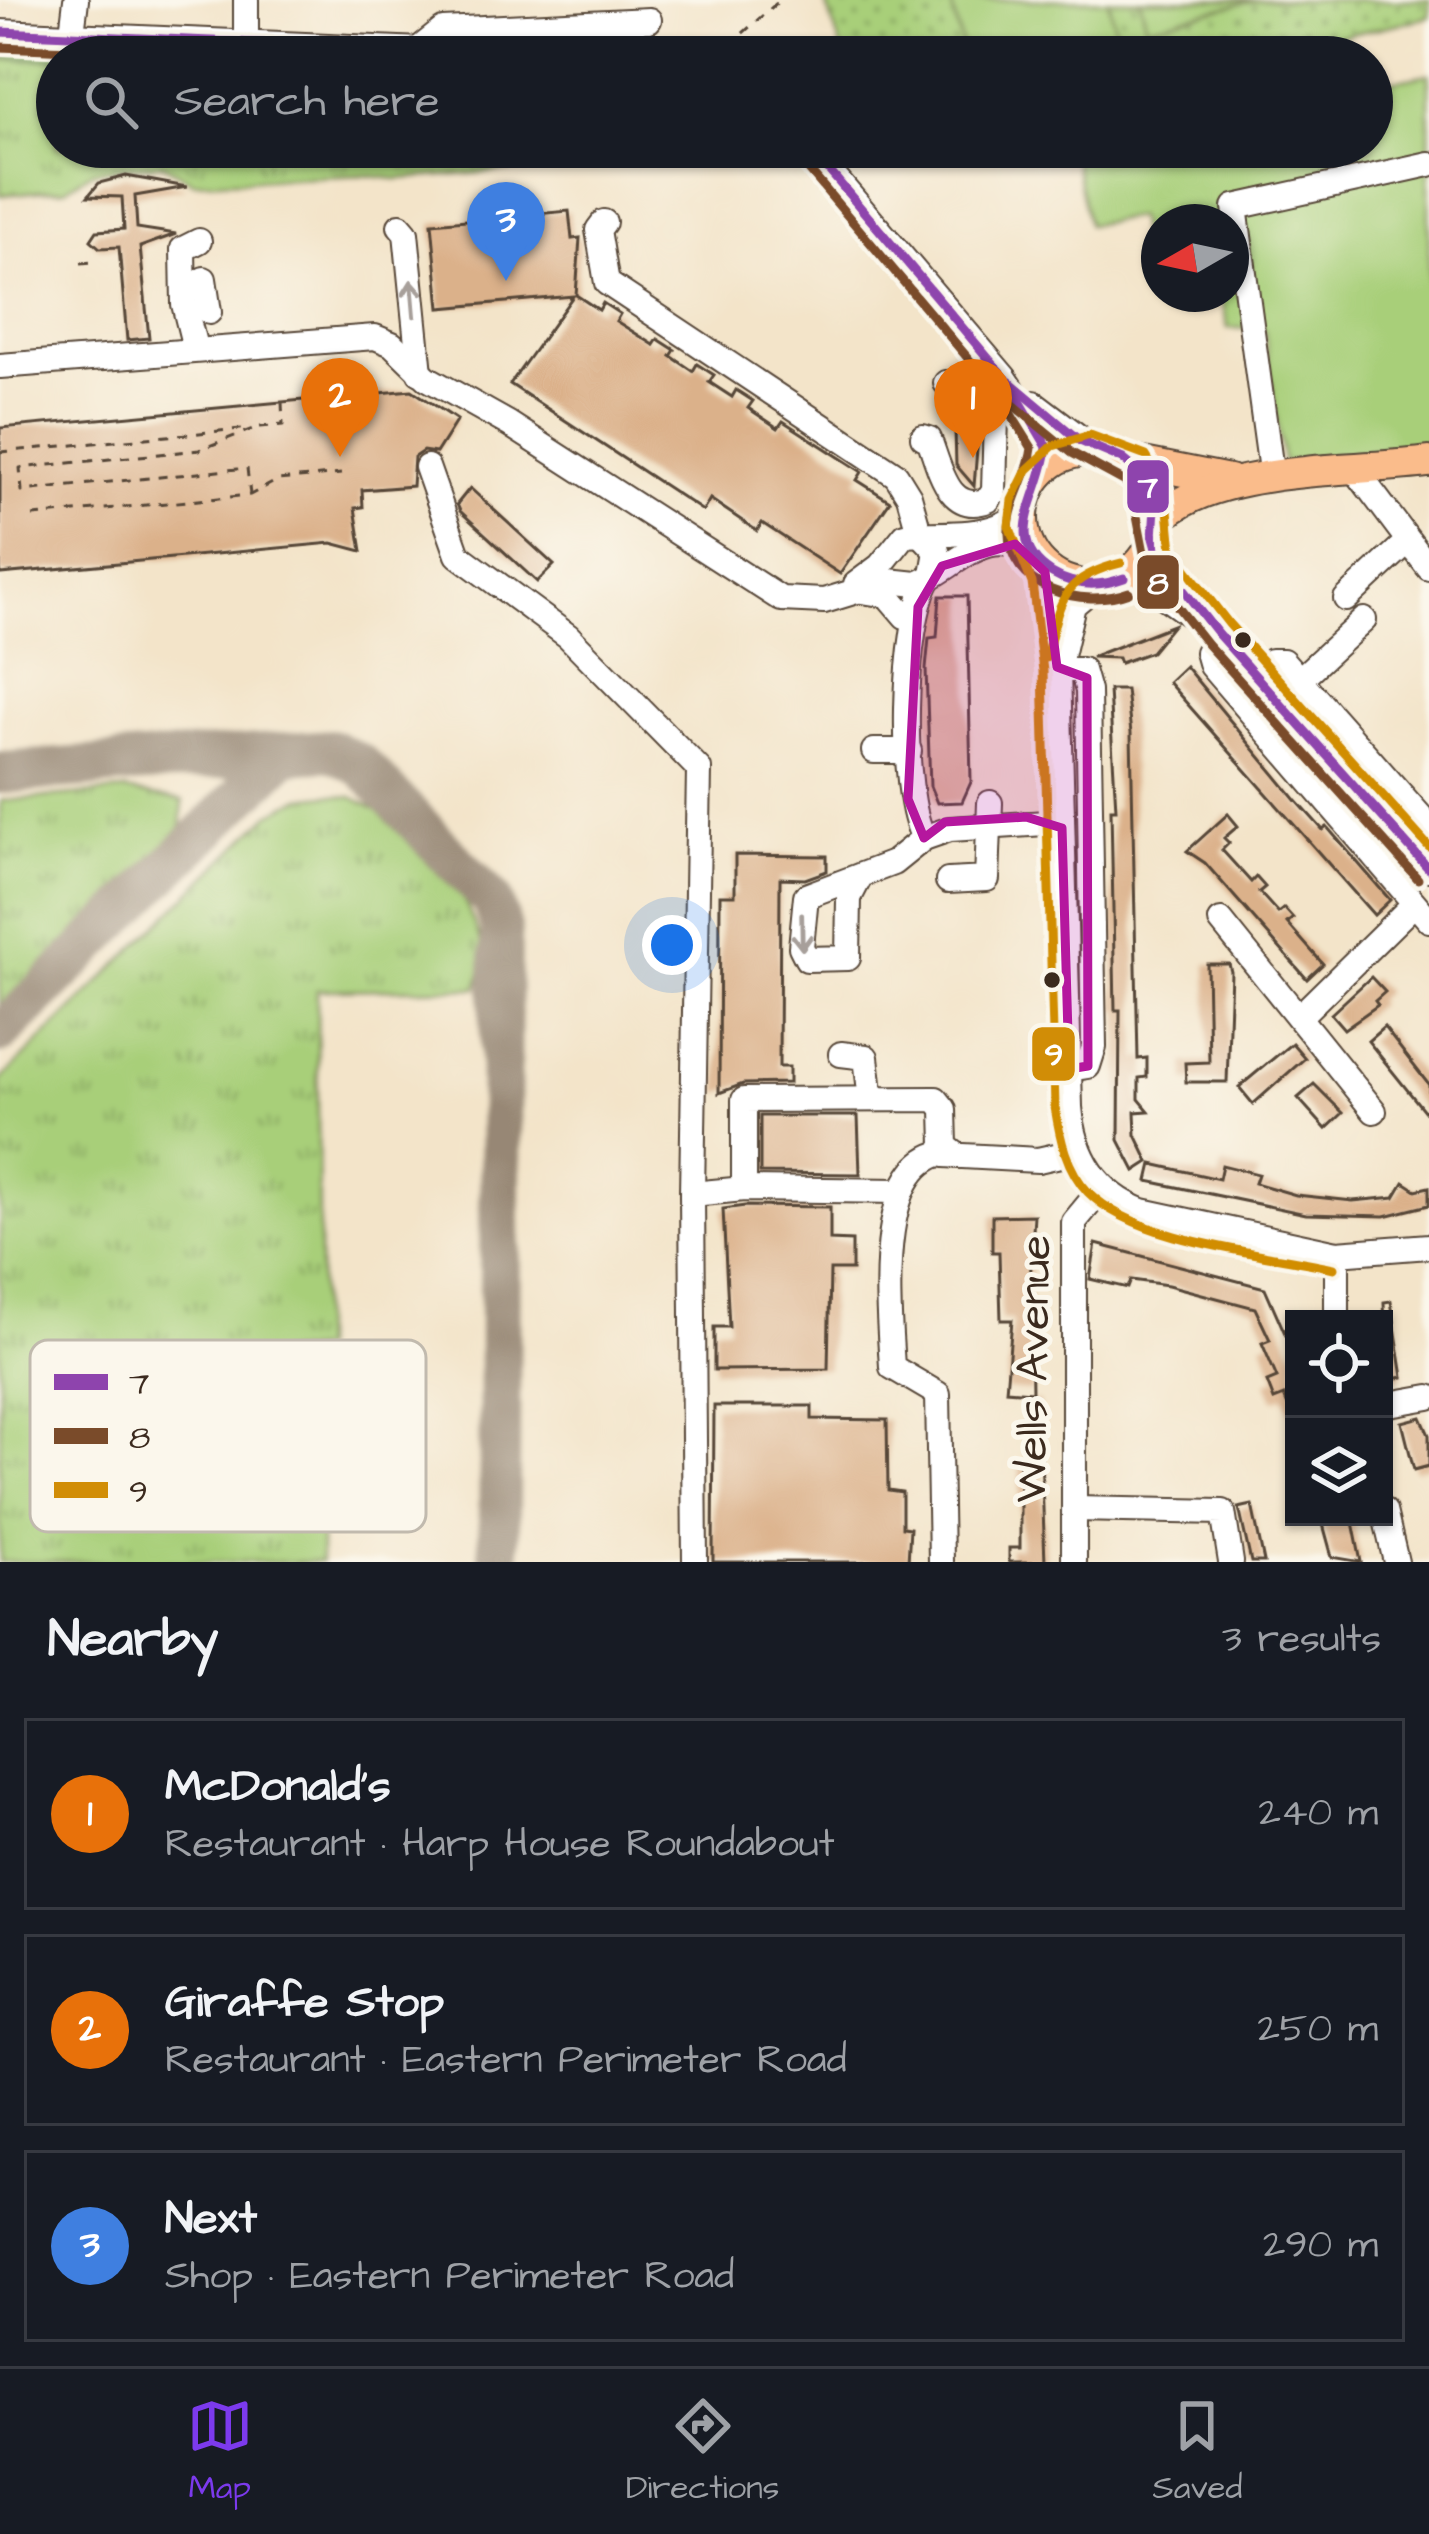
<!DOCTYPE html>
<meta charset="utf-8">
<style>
:root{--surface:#171b24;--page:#20242c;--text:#f1f3f6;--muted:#9ea1a6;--line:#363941;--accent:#7c3aed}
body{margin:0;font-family:"Architects Daughter",sans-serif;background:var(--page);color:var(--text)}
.controls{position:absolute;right:36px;bottom:36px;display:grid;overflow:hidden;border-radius:0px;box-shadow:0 3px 9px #0004}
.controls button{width:108px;height:108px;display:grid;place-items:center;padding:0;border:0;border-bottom:3px solid var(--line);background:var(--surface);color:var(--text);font:60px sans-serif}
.compass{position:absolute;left:1141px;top:204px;width:108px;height:108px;border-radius:50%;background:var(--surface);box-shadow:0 3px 9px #0004;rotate:261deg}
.you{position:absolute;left:672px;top:945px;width:42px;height:42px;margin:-30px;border:9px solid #fff;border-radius:50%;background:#1a73e8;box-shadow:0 0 0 18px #1a73e833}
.badge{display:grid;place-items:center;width:78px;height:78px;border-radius:50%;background:var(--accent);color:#fff;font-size:39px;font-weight:700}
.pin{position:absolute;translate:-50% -99px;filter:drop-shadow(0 3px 6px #0008)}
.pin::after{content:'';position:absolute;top:63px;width:42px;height:36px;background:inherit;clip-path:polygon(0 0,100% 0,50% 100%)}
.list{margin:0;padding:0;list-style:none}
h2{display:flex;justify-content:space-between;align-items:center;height:156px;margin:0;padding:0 48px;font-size:51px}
h2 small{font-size:39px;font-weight:400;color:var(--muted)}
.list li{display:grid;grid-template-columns:78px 1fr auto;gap:36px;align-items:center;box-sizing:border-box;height:192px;margin:0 24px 24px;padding:0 24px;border:3px solid var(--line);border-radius:0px}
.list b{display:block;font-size:45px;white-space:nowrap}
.list p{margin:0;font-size:39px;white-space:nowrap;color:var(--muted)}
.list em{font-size:39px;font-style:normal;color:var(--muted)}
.icon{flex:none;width:66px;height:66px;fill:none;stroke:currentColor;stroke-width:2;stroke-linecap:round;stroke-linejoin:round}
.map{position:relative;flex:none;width:1429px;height:1562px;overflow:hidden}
.search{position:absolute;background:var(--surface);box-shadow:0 3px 9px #0004;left:36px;right:36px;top:36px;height:132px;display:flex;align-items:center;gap:30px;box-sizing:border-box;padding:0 42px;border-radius:66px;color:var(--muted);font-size:45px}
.sheet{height:804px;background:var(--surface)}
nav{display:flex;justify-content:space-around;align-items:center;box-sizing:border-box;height:168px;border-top:3px solid var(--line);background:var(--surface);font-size:33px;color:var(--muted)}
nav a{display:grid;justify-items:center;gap:6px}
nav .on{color:var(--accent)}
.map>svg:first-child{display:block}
.grass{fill:url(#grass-tufts);stroke:#727c4c;stroke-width:3}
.forest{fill:url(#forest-firs);stroke:#606e44;stroke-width:3}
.park{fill:url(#park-dots);stroke:#727c4c;stroke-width:3}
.garden{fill:#a8cf79;stroke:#727c4c;stroke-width:3}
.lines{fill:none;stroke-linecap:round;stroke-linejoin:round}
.taxiway{stroke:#978774;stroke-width:42}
.building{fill:#dbb18a}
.minor-casing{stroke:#574638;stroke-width:28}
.major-casing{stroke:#574638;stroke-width:34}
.path{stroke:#574638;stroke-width:3;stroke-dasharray:9 9;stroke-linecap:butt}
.minor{stroke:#fff;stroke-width:24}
.major{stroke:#fabc8b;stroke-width:30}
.bus-1-casing{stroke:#fbf7ec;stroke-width:18}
.bus-2-casing{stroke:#fbf7ec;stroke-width:18}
.bus-3-casing{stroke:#fbf7ec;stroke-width:18}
.bus-1{stroke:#8e44ad;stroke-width:9}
.bus-2{stroke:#7a4b2a;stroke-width:9}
.bus-3{stroke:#d18d06;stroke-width:9}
.oneway{stroke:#a79f9a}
.marked{fill:#b5179e;fill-opacity:0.2;stroke:#b5179e;stroke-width:9;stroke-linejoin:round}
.bus-dot{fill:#3b2a1e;stroke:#fbf7ec;stroke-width:4.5}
.labels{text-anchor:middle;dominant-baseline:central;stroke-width:10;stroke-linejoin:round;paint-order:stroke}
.street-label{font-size:45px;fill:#3b2a1e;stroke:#fbf7ec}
.key{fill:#fbf7ec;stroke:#c1baae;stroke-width:3}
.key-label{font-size:33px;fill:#3b2a1e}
.line-badge{stroke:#fbf7ec;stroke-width:4.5}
.badge-label{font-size:33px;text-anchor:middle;font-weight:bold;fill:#fff}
</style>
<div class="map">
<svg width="1429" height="1562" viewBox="0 0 1429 1562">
<defs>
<pattern id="grass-tufts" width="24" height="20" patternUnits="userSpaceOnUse" patternTransform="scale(3)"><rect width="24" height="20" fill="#a8cf79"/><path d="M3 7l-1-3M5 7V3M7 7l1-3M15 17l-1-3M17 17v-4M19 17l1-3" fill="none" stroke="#8aa863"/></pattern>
<pattern id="forest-firs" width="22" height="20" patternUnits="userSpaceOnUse" patternTransform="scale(3)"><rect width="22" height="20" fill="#86b269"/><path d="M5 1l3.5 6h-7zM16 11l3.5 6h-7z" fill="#6f9156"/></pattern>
<pattern id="park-dots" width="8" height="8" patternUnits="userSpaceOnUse" patternTransform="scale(3)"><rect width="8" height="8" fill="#a8cf79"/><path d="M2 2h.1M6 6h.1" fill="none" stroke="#8aa863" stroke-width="1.8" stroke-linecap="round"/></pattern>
</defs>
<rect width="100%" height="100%" fill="#fbf7ec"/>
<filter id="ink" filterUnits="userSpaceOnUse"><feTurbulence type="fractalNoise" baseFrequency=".00833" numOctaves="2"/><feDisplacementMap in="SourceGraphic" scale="24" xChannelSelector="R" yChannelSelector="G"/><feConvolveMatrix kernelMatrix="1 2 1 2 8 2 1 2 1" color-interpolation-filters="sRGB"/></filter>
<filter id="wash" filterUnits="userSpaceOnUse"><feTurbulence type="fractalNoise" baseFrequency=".004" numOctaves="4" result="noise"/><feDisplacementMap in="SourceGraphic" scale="48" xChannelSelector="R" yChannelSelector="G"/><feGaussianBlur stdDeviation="2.7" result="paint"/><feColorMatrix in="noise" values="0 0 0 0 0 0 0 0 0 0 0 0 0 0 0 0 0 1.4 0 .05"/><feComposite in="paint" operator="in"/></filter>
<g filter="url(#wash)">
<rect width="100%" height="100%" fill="#f3e4c9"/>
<g class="grass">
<path d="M0 59H57V147H732L743 154 396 179 363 175 193 182 162 164 93 171 65 189 0 195Z"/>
<path d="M125 791 183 801 180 842 0 1017V801Z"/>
<path d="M327 795 352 797 377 810 464 899 486 953 477 988 317 990 320 1349 277 1354 279 1421H299L300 1365 320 1370 321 1562H0V1081L270 814 301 798Z"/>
</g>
<path class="forest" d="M0 43 140 46 186 57 0 59Z"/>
<path class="park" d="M825 0H1429V17L1246 57H844Z"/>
<g class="garden">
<path d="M950 0H1108L1116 30 1008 57H965Z"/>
<path d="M1140 0H1256L1147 27Z"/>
<path d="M1429 74V444L1283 463 1264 329 1228 328 1221 294H1231V222H1159V276L1152 274 1136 217 1088 225 1071 147H1372V85Z"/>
</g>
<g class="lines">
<g class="taxiway">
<path d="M0 773 331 750 361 765 492 900 501 928 499 1562"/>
<path d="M0 1033 285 753"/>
</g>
</g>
<g id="blocks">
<g class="building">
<path d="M126 176 187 187 135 196 137 228 176 234 140 247 149 338 127 340 119 247 100 248 91 240 97 231 124 229 122 197 88 196 99 183Z"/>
<path d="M569 211 572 239 580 238 576 295 599 310 603 303 620 314 616 321 654 345 658 339 675 350 671 356 693 371 697 364 714 375 709 382 732 397 736 390 753 401 748 408 778 428 783 421 814 441 862 472 857 480 890 501 840 574 762 523 757 531 710 499 703 511 510 384 573 296 440 308 432 223Z"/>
<path d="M412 390 457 420 436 453 423 451 414 457 412 486 362 490 363 507 355 508 362 551 332 543 0 574V428Z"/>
<path d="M964 417 979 424 974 486 956 465 955 429 964 428Z"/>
<path d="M470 488 554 565 537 582 460 511 457 504Z"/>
<path d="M940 596H967L971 782 962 802 937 803 930 786 926 669 929 638 937 637Z"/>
<path d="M1173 625 1151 652 1120 663 1118 658 1091 657Z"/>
<path d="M1185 666 1296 800 1323 830 1327 827 1390 900 1374 915 1168 682Z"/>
<path d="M1109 690H1126L1131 733 1138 1059 1147 1058V1077L1139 1078V1099L1149 1111 1135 1112 1136 1135 1149 1162 1135 1171 1119 1140 1120 1010H1115L1111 809H1116Z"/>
<path d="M1228 814 1238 826 1224 838 1229 843 1222 850 1251 882 1256 877 1265 887 1259 892 1278 913 1284 908 1293 918 1287 923 1323 964 1307 979 1205 863 1187 851Z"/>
<path d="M735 855 827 856V871L805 879 780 878 779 1067H789V1083L743 1084 719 1093 720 895H735Z"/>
<path d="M1207 964H1229L1231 972 1227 1082H1186L1185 1063 1209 1062Z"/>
<path d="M1371 977 1385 992 1375 1001 1378 1005 1344 1029 1331 1014Z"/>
<path d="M1384 1027 1429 1085V1117L1368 1041Z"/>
<path d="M1292 1043 1305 1058 1253 1104 1239 1087Z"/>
<path d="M1314 1084 1343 1113 1326 1129 1298 1098Z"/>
<path d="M760 1116H858L860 1174 760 1173Z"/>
<path d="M1152 1164 1219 1179 1222 1165 1258 1174 1255 1183 1296 1195 1353 1201 1395 1197 1404 1182 1416 1190 1429 1187V1205L1385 1216 1306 1214 1148 1181Z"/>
<path d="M745 1206 830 1207V1240L852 1241V1270H830L828 1369 714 1370V1327H729L723 1209Z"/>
<path d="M1034 1215 1030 1282 1032 1392 1006 1390 1012 1320H1001L999 1252H992V1216Z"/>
<path d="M1096 1244 1265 1288 1294 1354V1421L1284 1396 1274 1400 1267 1382 1277 1378 1262 1343 1270 1340 1255 1308 1168 1285 1131 1280 1128 1288 1090 1279Z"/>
<path d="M1391 1301 1403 1377 1387 1380 1384 1302Z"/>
<path d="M1039 1401 1045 1562H1009V1548H1020V1466H1027L1023 1404Z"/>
<path d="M714 1406H812V1419L887 1420 888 1490 902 1492V1527L910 1528 908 1562H713Z"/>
<path d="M1421 1417 1429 1435V1466L1414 1470 1402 1422Z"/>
<path d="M1252 1505 1264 1562H1251L1239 1508Z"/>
<path d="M1329 1517H1352L1361 1562 1332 1557 1323 1524Z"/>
</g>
</g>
</g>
<g filter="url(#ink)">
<use href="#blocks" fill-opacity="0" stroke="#574638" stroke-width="3"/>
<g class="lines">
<g class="minor-casing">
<g id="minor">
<path d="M246 0V41"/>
<path d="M0 32 588 57"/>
<path d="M72 33 76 0"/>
<path d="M419 49 443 30 649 20"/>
<path d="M809 147 1005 378 1046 440 1040 477"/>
<path d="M604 222 598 230 607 283 896 475 909 496 919 532 937 551 933 574"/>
<path d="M400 226 406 233 420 373"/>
<path d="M204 279 209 312"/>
<path d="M195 348 184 304 183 249 199 241"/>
<path d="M0 366 375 337 392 344 427 378 509 424 781 599 824 601 889 581 917 584C955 569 989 520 1034 556"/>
<path d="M1034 403 1096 450"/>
<path d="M923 437 929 439C940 468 948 515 988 500L994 491 996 415 946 383"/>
<path d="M427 467 458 555 568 636 699 769 692 1194 695 1562"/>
<path d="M1357 472 1429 568"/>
<path d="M1272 478 1235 207 1429 164"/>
<path d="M1153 538C1158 579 1386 820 1429 869"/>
<path d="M1040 564 1058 670 1070 1107C1074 1155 1096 1193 1142 1211L1337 1253 1429 1246"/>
<path d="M1124 578 1145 583 1206 626"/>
<path d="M856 584 880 566 905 535C941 532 1004 542 1026 504"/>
<path d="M862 591 887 595 905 616"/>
<path d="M1346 599 1407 542"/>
<path d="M1218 634 1207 652 1211 666 1429 920"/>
<path d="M1061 656 1073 605 1098 584"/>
<path d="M1058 670H1082L1088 691 1094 1047 1088 1066 1069 1069"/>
<path d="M1256 672 1271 661H1283L1429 826"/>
<path d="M1300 679 1364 620"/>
<path d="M874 751H909"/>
<path d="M924 838C899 794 902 623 929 579"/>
<path d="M861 875 849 898 848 958 807 959 801 947 806 896 893 863 924 838 950 829 1061 822"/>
<path d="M948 881 987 879 990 803"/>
<path d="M1221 921 1374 1111"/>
<path d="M1299 1017 1414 904"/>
<path d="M841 1054 866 1057 870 1092 877 1099"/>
<path d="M944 1155 1038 1160 1078 1151"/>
<path d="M744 1189V1100L936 1099 944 1109 945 1146 958 1156"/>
<path d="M692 1194 744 1189 900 1191"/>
<path d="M1337 1253V1319"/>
<path d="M1384 1405 1429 1397"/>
<path d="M1074 1509 1223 1512 1231 1562"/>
<path d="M1384 1511 1396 1562"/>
<path d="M941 1562 938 1394 892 1367C889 1314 872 1159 949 1152"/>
<path d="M1074 1562V1222L1103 1187"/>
</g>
</g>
<g class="major-casing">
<g id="major">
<circle cx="1090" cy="518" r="67"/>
<path d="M1123 459 1229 480"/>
<path d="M1156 523C1205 465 1353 472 1429 462"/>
</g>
</g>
<g class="path">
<path d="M716 57 780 0"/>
<path d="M81 263 92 262"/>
<path d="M260 427 283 425 282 402"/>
<path d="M0 452 251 428"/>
<path d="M250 495 247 468 22 491 20 468 199 450 258 427"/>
<path d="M33 516 250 495 278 480 341 474"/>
</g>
<use href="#minor" class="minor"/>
<use href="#major" class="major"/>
<g class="bus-1-casing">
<g id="bus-1">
<path d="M0 32 588 57"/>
<path d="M809 147 1005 378 1080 441 1123 459 1144 476 1155 507 1153 538 1159 559 1218 634 1429 869"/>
<path d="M1014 391 1047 447C1043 494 999 540 1052 573 1075 587 1099 587 1124 578"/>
</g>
</g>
<g class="bus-2-casing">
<g id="bus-2">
<path d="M0 47 235 57"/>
<path d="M798 157 994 389 1072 453 1131 485 1147 568 1207 644 1418 879"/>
<path d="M1002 400 1032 448C1029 476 1010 500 1009 529 1006 590 1084 609 1129 592"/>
</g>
</g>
<g class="bus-3-casing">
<g id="bus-3">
<path d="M1046 658C1060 603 1059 578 1121 563"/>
<path d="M1334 1268C1265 1253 1138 1243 1088 1192 1066 1169 1060 1138 1055 1107L1043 671 1032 583 1009 526 1012 500 1027 470 1053 446 1090 435 1146 456 1166 489 1172 551 1229 624 1429 847"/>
</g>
</g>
<use href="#bus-1" class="bus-1"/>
<use href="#bus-2" class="bus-2"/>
<use href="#bus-3" class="bus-3"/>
</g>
<defs><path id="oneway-shaft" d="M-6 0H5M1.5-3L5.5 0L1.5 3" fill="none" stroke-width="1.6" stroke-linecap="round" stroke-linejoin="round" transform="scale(3)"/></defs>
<g class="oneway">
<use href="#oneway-shaft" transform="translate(413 298) rotate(-95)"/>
<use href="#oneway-shaft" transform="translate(802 932) rotate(89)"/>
</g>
</g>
<path class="marked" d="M1015 544 1045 572 1057 667 1087 678 1088 1066 1069 1069 1062 828 1026 817 945 822 924 838 908 799 918 607 942 566Z"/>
<g class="bus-dot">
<circle cx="1243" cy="640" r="10"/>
<circle cx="1052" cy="980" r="10"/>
</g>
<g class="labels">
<g class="street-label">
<text transform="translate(1034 1369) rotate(-89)">Wells Avenue</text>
</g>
</g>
<rect x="30" y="1340" width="396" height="192" rx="18" class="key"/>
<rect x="54" y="1374" width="54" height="16" fill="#8e44ad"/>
<rect x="54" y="1428" width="54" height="16" fill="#7a4b2a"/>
<rect x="54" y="1482" width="54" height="16" fill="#d18d06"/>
<g class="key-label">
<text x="129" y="1394">7</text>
<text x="129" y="1448">8</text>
<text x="129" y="1502">9</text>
</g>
<g class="line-badge">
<rect x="1125" y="458" width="46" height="57" rx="12" fill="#8e44ad"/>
<rect x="1135" y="553" width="46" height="58" rx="12" fill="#7a4b2a"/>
<rect x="1030" y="1025" width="47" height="58" rx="12" fill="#d18d06"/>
</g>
<g class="badge-label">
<text x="1148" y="498">7</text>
<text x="1158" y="594">8</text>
<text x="1054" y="1065">9</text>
</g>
</svg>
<div class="controls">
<button><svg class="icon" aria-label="locate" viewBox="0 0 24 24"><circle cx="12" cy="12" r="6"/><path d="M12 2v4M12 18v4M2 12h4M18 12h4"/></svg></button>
<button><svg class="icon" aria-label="layers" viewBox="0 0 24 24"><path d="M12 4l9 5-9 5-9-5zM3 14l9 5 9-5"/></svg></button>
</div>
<svg class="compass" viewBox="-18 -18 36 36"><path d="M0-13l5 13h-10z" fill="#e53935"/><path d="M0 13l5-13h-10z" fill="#9ea1a6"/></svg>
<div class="you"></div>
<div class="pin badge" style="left:973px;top:458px;background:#e8710a">1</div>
<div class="pin badge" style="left:340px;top:457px;background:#e8710a">2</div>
<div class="pin badge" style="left:506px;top:281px;background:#3f7fe0">3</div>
<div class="search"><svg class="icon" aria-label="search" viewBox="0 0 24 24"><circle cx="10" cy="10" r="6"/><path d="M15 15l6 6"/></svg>Search here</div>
</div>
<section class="sheet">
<h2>Nearby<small>3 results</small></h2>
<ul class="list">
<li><span class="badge" style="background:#e8710a">1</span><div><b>McDonald's</b><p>Restaurant · Harp House Roundabout</p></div><em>240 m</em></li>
<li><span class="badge" style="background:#e8710a">2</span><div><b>Giraffe Stop</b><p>Restaurant · Eastern Perimeter Road</p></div><em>250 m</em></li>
<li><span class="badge" style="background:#3f7fe0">3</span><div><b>Next</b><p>Shop · Eastern Perimeter Road</p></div><em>290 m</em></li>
</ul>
</section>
<nav>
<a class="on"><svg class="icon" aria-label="map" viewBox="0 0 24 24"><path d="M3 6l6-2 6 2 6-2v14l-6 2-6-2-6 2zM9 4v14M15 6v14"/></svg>Map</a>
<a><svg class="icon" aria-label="directions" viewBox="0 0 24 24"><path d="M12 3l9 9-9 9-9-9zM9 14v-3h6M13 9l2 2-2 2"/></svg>Directions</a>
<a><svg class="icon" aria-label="saved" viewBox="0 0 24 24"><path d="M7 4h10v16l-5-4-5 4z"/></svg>Saved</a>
</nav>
